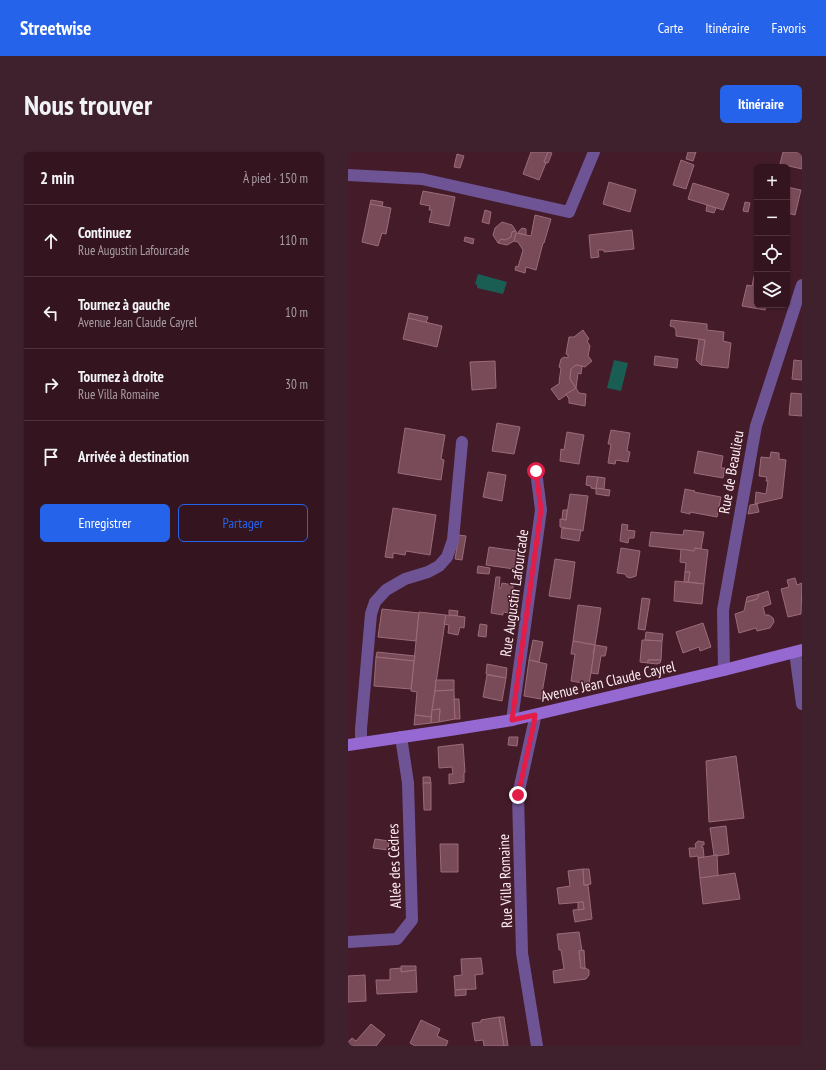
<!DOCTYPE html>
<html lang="fr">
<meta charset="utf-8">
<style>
:root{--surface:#33141f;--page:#3e212c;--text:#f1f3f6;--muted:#a99ea4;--line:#4e333d;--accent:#2563eb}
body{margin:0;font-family:"PT Sans Narrow",sans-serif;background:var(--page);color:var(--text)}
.controls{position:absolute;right:12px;top:12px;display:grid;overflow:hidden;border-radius:6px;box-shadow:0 1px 3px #0004}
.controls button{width:36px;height:36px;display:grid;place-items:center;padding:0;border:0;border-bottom:1px solid var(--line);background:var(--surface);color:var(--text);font:20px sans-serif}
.stop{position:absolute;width:12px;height:12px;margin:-9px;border:3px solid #e11d48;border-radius:50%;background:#fff}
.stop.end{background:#e11d48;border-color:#fff;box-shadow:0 1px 4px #0008}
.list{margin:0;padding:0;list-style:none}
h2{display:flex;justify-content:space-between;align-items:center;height:52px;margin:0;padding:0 16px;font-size:17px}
h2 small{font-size:13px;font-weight:400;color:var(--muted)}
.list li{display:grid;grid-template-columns:26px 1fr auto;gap:12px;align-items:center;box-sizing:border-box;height:72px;padding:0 16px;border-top:1px solid var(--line)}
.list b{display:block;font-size:15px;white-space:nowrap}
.list p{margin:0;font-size:13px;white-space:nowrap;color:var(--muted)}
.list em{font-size:13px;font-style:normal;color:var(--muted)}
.actions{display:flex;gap:8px;padding:12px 16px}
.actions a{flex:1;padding:9px 0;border:1px solid var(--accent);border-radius:6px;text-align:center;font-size:14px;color:var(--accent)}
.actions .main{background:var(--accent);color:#fff}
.icon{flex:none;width:22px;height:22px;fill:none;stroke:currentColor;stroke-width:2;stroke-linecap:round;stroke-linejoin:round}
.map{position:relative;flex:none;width:454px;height:894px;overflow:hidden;border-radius:6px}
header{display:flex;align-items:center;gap:24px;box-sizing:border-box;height:56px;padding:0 20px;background:var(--accent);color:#fff}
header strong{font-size:19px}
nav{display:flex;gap:22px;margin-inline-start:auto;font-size:14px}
.intro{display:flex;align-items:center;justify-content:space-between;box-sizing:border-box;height:96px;padding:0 24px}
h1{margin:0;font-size:28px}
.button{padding:10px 18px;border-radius:6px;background:var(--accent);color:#fff;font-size:14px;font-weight:700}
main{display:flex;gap:24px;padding:0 24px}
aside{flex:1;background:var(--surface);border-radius:6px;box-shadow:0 1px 3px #0004}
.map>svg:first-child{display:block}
.water{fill:#195d53}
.building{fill:#794b58;stroke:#9b6b78}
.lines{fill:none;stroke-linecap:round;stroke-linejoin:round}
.street{stroke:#6e5495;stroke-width:12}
.secondary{stroke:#9569d1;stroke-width:12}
.route{stroke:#e11d48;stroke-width:5}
.labels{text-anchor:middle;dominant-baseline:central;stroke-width:3;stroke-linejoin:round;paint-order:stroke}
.street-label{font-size:15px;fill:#fdecf0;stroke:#441b29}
</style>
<header>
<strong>Streetwise</strong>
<nav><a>Carte</a><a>Itinéraire</a><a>Favoris</a></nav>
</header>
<div class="intro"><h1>Nous trouver</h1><a class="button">Itinéraire</a></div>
<main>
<aside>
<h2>2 min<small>À pied · 150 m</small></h2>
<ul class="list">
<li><svg class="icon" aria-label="ahead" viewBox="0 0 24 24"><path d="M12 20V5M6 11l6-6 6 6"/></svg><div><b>Continuez</b><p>Rue Augustin Lafourcade</p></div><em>110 m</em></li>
<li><svg class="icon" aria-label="left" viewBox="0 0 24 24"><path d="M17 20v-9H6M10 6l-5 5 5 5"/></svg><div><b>Tournez à gauche</b><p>Avenue Jean Claude Cayrel</p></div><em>10 m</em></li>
<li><svg class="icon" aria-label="right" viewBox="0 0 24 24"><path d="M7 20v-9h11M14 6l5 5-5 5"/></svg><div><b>Tournez à droite</b><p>Rue Villa Romaine</p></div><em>30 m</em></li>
<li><svg class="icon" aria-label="arrive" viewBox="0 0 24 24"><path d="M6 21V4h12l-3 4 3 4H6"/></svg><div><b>Arrivée à destination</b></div></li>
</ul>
<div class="actions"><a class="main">Enregistrer</a><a>Partager</a></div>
</aside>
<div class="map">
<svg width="454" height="894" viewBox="0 0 454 894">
<rect width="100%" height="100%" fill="#441b29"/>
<g class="water">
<path d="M130 122 159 130 155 142 129 136V133L127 132Z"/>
<path d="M266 208 280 211 273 239 259 236Z"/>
</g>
<g class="building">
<path d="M183 0H200L196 10 198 11 191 28 175 22Z"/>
<path d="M200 0 204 1 200 11 196 10Z"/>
<path d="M340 0H348L345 9 338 7Z"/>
<path d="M435 0H454V17L432 12Z"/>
<path d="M109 2 116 4 112 16 106 15Z"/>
<path d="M333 8 346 13 338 37 325 33Z"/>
<path d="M261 30 288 38 282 60 255 52Z"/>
<path d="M345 31 381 42 375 58 340 47Z"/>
<path d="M439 35 453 38 447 63 439 61Z"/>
<path d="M75 39 107 45 101 74 81 70 84 58H81L82 54 72 52Z"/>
<path d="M23 48 35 50 34 55 22 52Z"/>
<path d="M397 50 402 51 400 60 395 59Z"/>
<path d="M22 52 43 56 38 82 34 81 30 94 14 90Z"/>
<path d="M359 53 368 56 366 61 358 59Z"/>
<path d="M137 58 143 60 141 72 134 70Z"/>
<path d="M187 63 203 67 196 91H195L188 118 178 115 177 121 167 118 168 114 170 115 175 98 170 90 166 89 168 81 183 84Z"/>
<path d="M154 70 164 73 168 79 164 80 163 85 158 88 153 87 150 91 145 83 147 76Z"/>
<path d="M174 76 178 77V83L170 81 171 79Z"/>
<path d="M284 78 286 97 256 100V98H250L251 105 243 106 241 83Z"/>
<path d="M168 79V81L166 89 159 93 150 91 153 87 158 88 163 85 164 80Z"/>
<path d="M117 85 126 87 125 92 116 89Z"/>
<path d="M408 115H409V153H419L417 158 394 154 399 133 404 134Z"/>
<path d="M61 161 80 165 78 171 60 166Z"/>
<path d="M60 166 94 174 89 195 55 187Z"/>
<path d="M323 168 359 172V178L376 180 375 189 383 191 380 216 353 213 357 188 328 184V178L326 175 322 174Z"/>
<path d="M235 178 241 187 239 189 242 194 240 204 244 209 237 215 228 213 223 217 222 227 228 236 211 248 203 237 212 231 211 230 213 216 211 215 213 207 216 205 220 206V203L218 202 221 185H226Z"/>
<path d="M351 187 357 188 353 213 348 208Z"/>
<path d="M307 204 330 207 329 216 306 213Z"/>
<path d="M446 208 454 209V228L444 227Z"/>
<path d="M147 209 148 236 124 238 122 210Z"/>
<path d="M228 213 234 214 233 222 230 221 228 236 222 227 223 217Z"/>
<path d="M228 236 231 241 238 242 237 254 221 251V247L218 242Z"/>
<path d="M443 241 454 242V264L441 263Z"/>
<path d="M149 271 172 275 166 302 144 299Z"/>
<path d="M57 276 97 283 93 307 96 308 93 328 50 321Z"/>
<path d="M263 278 282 281 279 299 282 300 280 310 268 308 267 312 260 311 263 292H260Z"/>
<path d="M219 280 236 283 231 312 212 309 213 297 216 298Z"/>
<path d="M350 299 375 304 373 316H377L375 326 346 321Z"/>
<path d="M423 300 431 301V307L438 308 434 346 407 352 408 340 418 342 420 329H418L419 325 411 324 413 305 422 306Z"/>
<path d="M140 320 158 323 154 349 135 345Z"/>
<path d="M239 324 250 325 248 337 243 336V334L238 333Z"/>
<path d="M250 325 257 326 256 337 248 336Z"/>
<path d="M248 336 262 338 261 344 248 342Z"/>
<path d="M337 337 347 339 346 340 373 345 369 365 342 360V362L333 360Z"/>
<path d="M222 342 240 344 235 379 212 375V367L218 368Z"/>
<path d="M409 352 411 360 400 362 402 353Z"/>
<path d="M45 356 88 363 82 403 58 399 57 403 45 401V406L37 405Z"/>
<path d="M215 358H219L218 368 214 367Z"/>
<path d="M274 372 280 373 279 378 287 379 286 386H281L280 391 272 389Z"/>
<path d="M214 376 233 378 231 389 213 386Z"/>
<path d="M336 378 356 380 353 397 347 396 346 399 301 394 303 380 335 383Z"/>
<path d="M111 383 118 384 114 408 107 407Z"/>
<path d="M141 395 176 400 173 418 138 413Z"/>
<path d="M273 396 292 399 288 424 282 426 279 425 277 422 269 421Z"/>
<path d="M347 396 360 398 356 432 340 430 342 420H337L338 411 332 410 333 397 346 399Z"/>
<path d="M207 407 227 410 222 447 201 444Z"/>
<path d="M130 414 142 416 141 422 129 421Z"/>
<path d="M337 420H342L340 430H336Z"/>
<path d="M148 425H152L151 436H153L154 431 165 433V438H166L162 461 155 460V463L143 461Z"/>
<path d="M447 426 449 433 454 431 453 462 440 465 433 437 441 435 439 428Z"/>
<path d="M327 429 356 432 354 452 326 449Z"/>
<path d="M420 439 423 452 415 455 417 463H421L425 466 426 470 422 476 409 479 408 476 391 481 387 462 396 459 398 450 409 447 411 442Z"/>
<path d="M411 442 409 447 398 450 399 445Z"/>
<path d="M294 446 302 447 297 478 290 477Z"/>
<path d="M230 453 253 456 247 493 225 489Z"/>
<path d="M34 457 71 461 68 489 30 485Z"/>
<path d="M101 458 110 459 109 464 101 463Z"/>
<path d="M71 460 98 463 83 565 67 563 69 540 63 539Z"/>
<path d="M98 463 102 464 103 463 117 465 116 476 112 475 110 483 100 481 101 473 96 472Z"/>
<path d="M355 471 363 495 352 499 351 495 335 501 328 480Z"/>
<path d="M132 472 139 473 138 485 130 484Z"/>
<path d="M298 480 315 482 314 489 297 488Z"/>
<path d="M185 488 195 490 191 510 181 508Z"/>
<path d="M294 488 314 489 313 508H300V511L292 510Z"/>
<path d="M225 489 247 493 245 502 246 503 241 532 223 529 227 502H223Z"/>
<path d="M247 493 259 495 257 504H253L250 522 243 521Z"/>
<path d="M29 500 67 504 66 509 28 505Z"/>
<path d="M28 505 66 509 63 537 26 534Z"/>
<path d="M181 508 199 512 193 547 176 544Z"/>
<path d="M300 508H313L312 511 309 512 300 511Z"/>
<path d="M139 512 159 516 158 526 138 522Z"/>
<path d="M139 523 158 526 154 549 135 545Z"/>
<path d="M88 528H106V538L87 539Z"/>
<path d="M106 538 107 567 91 570 92 557 84 558 87 539Z"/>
<path d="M106 547H111L112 567H107Z"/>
<path d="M92 557 91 570 83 571 84 558Z"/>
<path d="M67 563 83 565V571L66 573Z"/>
<path d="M161 585H170L169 594 160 593Z"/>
<path d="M115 592 117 620 116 621V630L101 632V622H105L104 615 91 616 90 595Z"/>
<path d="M388 604 396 666 361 670 358 609Z"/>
<path d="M75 625H82L83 631H75Z"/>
<path d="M75 631H83V658H76Z"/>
<path d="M378 674 381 702 369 704V703H366L362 676Z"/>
<path d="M27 687 41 689 40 698 25 696Z"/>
<path d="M350 689 356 690V693H354L353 695H355L356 705 350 706V704L342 705 341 696H348L347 692Z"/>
<path d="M92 692H110V720H93Z"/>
<path d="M369 703 370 724 352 726 350 706Z"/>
<path d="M235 717 236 733H240L244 767 227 770 225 758 236 757 235 750 211 752 209 736 222 734 220 719Z"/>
<path d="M235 717H241L243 732 236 733Z"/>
<path d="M387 721 392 747 355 752 352 726Z"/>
<path d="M230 750H235L236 757 230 758Z"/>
<path d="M231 780 234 799H231L233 816H237L241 818V823L238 827 206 831 205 819 216 817 213 798H211L209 782Z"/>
<path d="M236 798 237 816H233L231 799Z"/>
<path d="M133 806 135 822 127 823 128 837 107 838 106 824 114 823 113 807Z"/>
<path d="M53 814H68V818L53 820Z"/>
<path d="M53 816V820L68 818 69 840 29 842 28 828H42V817Z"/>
<path d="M17 823 18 849 0 850V824Z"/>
<path d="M118 837V843L107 844V838Z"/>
<path d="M151 865H156L160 894H156Z"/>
<path d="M151 865 156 894H136L135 888 127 889 124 871 133 870V868Z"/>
<path d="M73 868 92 877 89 884 100 889 98 894H67L62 891Z"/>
<path d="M23 872 37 883 28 894H0V890L4 886 8 889Z"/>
</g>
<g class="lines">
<g class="street">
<path d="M0 23 74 27 221 60 246 0"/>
<path d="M447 500 454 552"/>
<path d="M376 518 375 458 408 274 454 133"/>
<path d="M187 563 186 571 170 643 174 801 189 894"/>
<path d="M164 568 193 358 188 319"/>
<path d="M13 591V577L23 462 27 450 38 438 57 427 80 420 91 414 99 405 105 388 114 290"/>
<path d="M0 790 49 787 64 768 60 631 53 585"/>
</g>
<path class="secondary" d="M0 593 102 578 164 568 376 518 454 498"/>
</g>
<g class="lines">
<path class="route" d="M170 643 186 571 187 563 164 568 193 358 188 319"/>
</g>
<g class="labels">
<g class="street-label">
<text transform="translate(383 320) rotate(-80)">Rue de Beaulieu</text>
<text transform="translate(166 441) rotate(-82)">Rue Augustin Lafourcade</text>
<text transform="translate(260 529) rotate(-13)">Avenue Jean Claude Cayrel</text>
<text transform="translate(46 714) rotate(-92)">Allée des Cèdres</text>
<text transform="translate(157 729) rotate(-92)">Rue Villa Romaine</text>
</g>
</g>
</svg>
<div class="controls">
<button>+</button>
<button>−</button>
<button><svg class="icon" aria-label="locate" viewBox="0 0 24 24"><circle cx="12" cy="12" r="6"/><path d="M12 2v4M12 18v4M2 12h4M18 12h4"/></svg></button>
<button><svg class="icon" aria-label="layers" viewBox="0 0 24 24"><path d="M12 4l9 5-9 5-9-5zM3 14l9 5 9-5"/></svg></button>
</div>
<div class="stop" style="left:188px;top:319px"></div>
<div class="stop end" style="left:170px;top:643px"></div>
</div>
</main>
